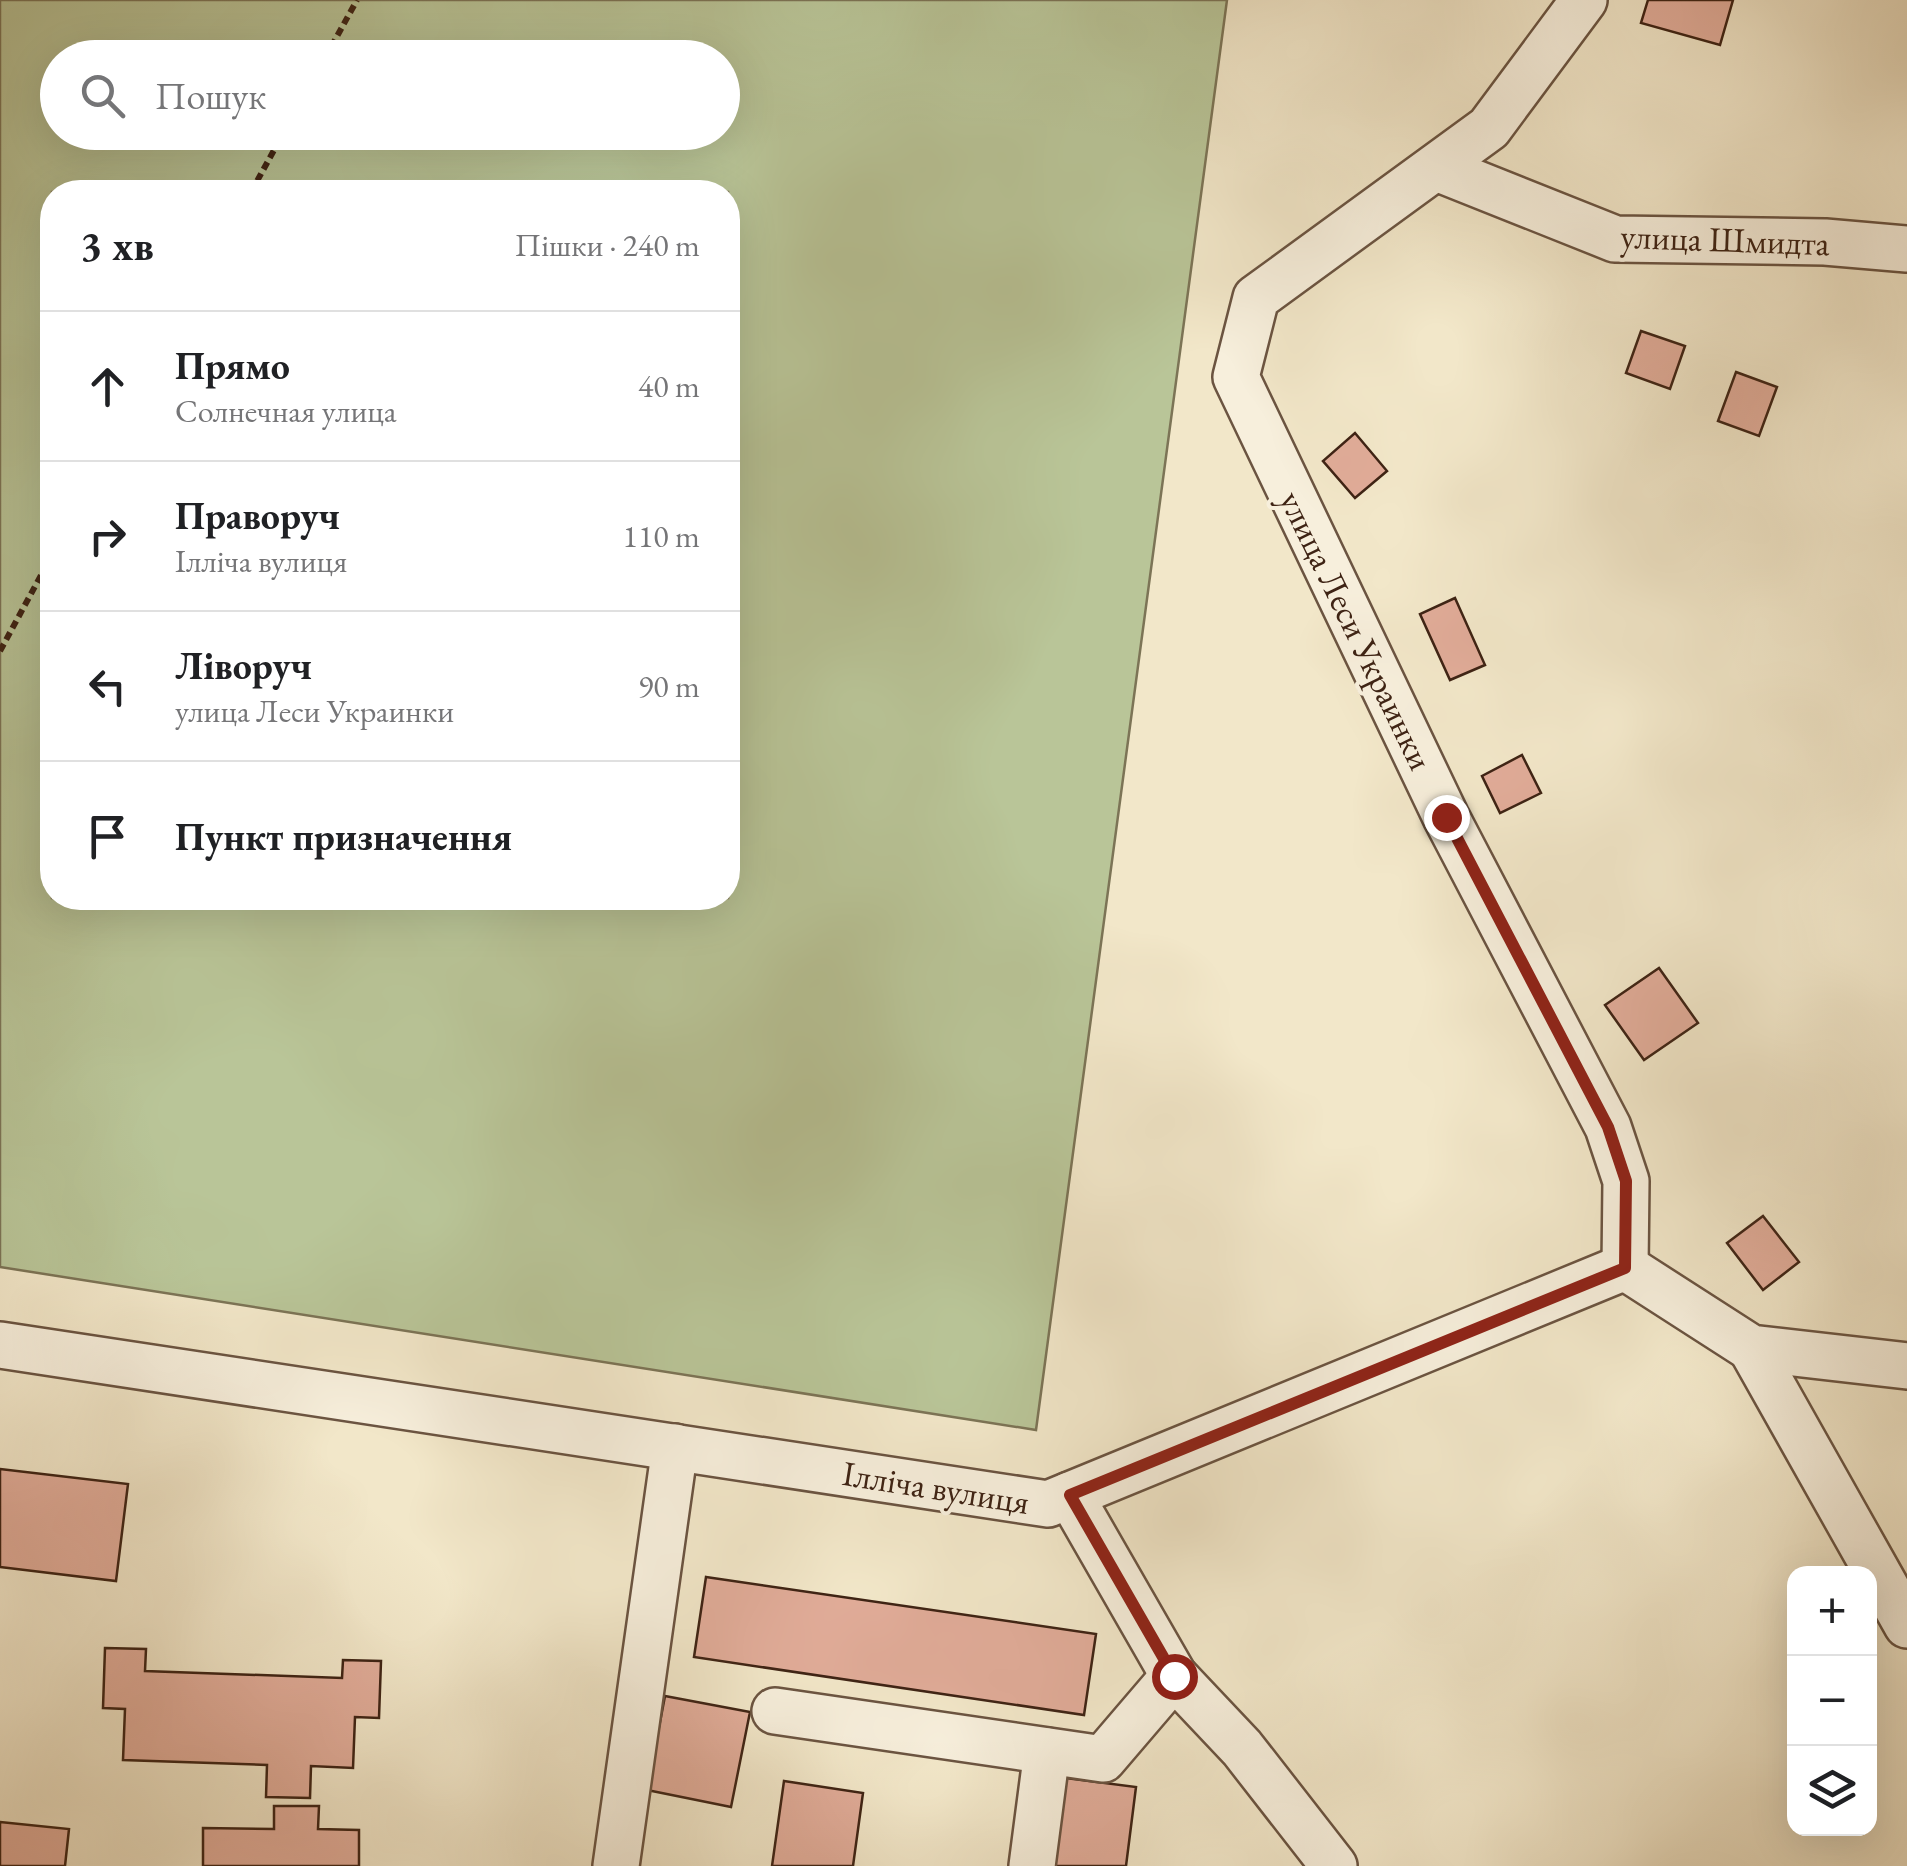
<!DOCTYPE html>
<html lang="uk">
<meta charset="utf-8">
<style>
:root{--surface:#fff;--page:#f2f2f2;--text:#202124;--muted:#757577;--line:#e0e0e0}
body{margin:0;font-family:"EB Garamond",serif;background:var(--page);color:var(--text)}
.controls{position:absolute;right:30px;bottom:30px;display:grid;overflow:hidden;border-radius:20px;box-shadow:0 10px 40px #0002}
.controls button{width:90px;height:90px;display:grid;place-items:center;padding:0;border:0;border-bottom:2px solid var(--line);background:var(--surface);color:var(--text);font:50px sans-serif}
.stop{position:absolute;width:30px;height:30px;margin:-22px;border:8px solid #8f2418;border-radius:50%;background:#fff}
.stop.end{background:#8f2418;border-color:#fff;box-shadow:0 2px 10px #0008}
.list{margin:0;padding:0;list-style:none}
h2{display:flex;justify-content:space-between;align-items:center;height:130px;margin:0;padding:0 40px;font-size:42px}
h2 small{font-size:32px;font-weight:400;color:var(--muted)}
.list li{display:grid;grid-template-columns:65px 1fr auto;gap:30px;align-items:center;box-sizing:border-box;height:150px;padding:0 40px;border-top:2px solid var(--line)}
.list b{display:block;font-size:38px;white-space:nowrap}
.list p{margin:0;font-size:32px;white-space:nowrap;color:var(--muted)}
.list em{font-size:32px;font-style:normal;color:var(--muted)}
.icon{flex:none;width:55px;height:55px;fill:none;stroke:currentColor;stroke-width:2;stroke-linecap:round;stroke-linejoin:round}
.map{position:relative;flex:none;width:1907px;height:1866px;overflow:hidden}
.search{position:absolute;background:var(--surface);box-shadow:0 10px 40px #0002;left:40px;top:40px;width:700px;height:110px;display:flex;align-items:center;gap:25px;box-sizing:border-box;padding:0 35px;border-radius:55px;color:var(--muted);font-size:38px}
.panel{position:absolute;background:var(--surface);box-shadow:0 10px 40px #0002;left:40px;top:180px;width:700px;height:730px;border-radius:40px}
.map>svg:first-child{display:block}
.green{fill:#b9c598;stroke:#7c7456;stroke-width:2.5;fill-rule:evenodd}
.building{fill:#e1ac99;stroke:#3e2314;stroke-width:2.5}
.lines{fill:none;stroke-linecap:round;stroke-linejoin:round}
.minor-casing{stroke:#6b5441;stroke-width:50}
.path{stroke:#3e2314;stroke-width:6;stroke-dasharray:8 5;stroke-linecap:butt}
.minor{stroke:#f7efdc;stroke-width:45}
.route{stroke:#8f2418;stroke-width:12}
.labels{text-anchor:middle;dominant-baseline:central;stroke-width:8;stroke-linejoin:round;paint-order:stroke}
.street-label{font-size:35px;fill:#3e2314;stroke:#f7efdc}
</style>
<div class="map">
<svg width="1907" height="1866" viewBox="0 0 1907 1866">
<rect width="100%" height="100%" fill="#f2e7c9"/>
<filter id="stains"><feTurbulence type="fractalNoise" baseFrequency=".002" numOctaves="4"/><feColorMatrix values="0 0 0 0 .2 0 0 0 0 .09 0 0 0 0 .02 0 0 0 .5 -.17"/></filter>
<radialGradient id="worn" r=".72"><stop offset=".6" stop-color="#630" stop-opacity="0"/><stop offset="1" stop-color="#630" stop-opacity=".3"/></radialGradient>
<path class="green" d="M0 0H1227L1036 1430 0 1267ZM58 58H722V132H58ZM52 192H728V898H52Z"/>
<g class="building">
<path d="M1648 0H1733L1720 45 1641 23Z"/>
<path d="M1641 331 1685 346 1670 389 1626 373Z"/>
<path d="M1736 372 1777 387 1759 436 1718 421Z"/>
<path d="M1355 433 1387 471 1355 498 1323 461Z"/>
<path d="M1455 598 1485 665 1450 680 1420 614Z"/>
<path d="M1522 755 1541 793 1500 813 1482 776Z"/>
<path d="M1659 968 1698 1023 1644 1060 1605 1005Z"/>
<path d="M1763 1216 1799 1262 1763 1290 1727 1243Z"/>
<path d="M0 1469 128 1484 116 1581 0 1567Z"/>
<path d="M706 1577 1096 1634 1084 1715 694 1657Z"/>
<path d="M105 1648 146 1649 145 1671 342 1678 343 1660 381 1661 379 1718 355 1717 353 1768 311 1766 310 1798 266 1797 267 1765 123 1760 125 1709 103 1708Z"/>
<path d="M665 1696 750 1712 731 1807 647 1790Z"/>
<path d="M1058 1777 1136 1787 1126 1866H1047Z"/>
<path d="M784 1781 863 1793 853 1866H772Z"/>
<path d="M274 1806H319L318 1829 359 1830V1866H203V1828L274 1829Z"/>
<path d="M0 1822 69 1829 65 1866H0Z"/>
</g>
<g class="lines">
<g class="minor-casing">
<g id="minor">
<path d="M1584 0 1489 128 1256 298 1236 377 1446 817 1608 1127 1626 1181 1625 1267"/>
<path d="M1437 168 1615 239 1825 242 1907 249"/>
<path d="M0 1345 1048 1504 1625 1267 1751 1348 1907 1366"/>
<path d="M1751 1348 1907 1625"/>
<path d="M1070 1495 1174 1676 1242 1748 1334 1866"/>
<path d="M775 1711 1103 1759 1174 1676"/>
<path d="M616 1866 675 1447"/>
<path d="M1032 1866 1047 1751"/>
</g>
</g>
<g class="path">
<path d="M325 58 357 0"/>
<path d="M251 192 284 132"/>
<path d="M0 651 52 555"/>
</g>
<use href="#minor" class="minor"/>
</g>
<g class="lines">
<path class="route" d="M1174 1676 1070 1495 1625 1268 1626 1181 1608 1127 1446 817"/>
</g>
<g class="labels">
<g class="street-label">
<text transform="translate(1725 239) rotate(2)">улица Шмидта</text>
<text transform="translate(1357 630) rotate(64)">улица Леси Украинки</text>
<text transform="translate(936 1487) rotate(9)">Ілліча вулиця</text>
</g>
</g>
<rect width="100%" height="100%" filter="url(#stains)"/>
<rect width="100%" height="100%" fill="url(#worn)"/>
</svg>
<div class="controls">
<button>+</button>
<button>−</button>
<button><svg class="icon" aria-label="layers" viewBox="0 0 24 24"><path d="M12 4l9 5-9 5-9-5zM3 14l9 5 9-5"/></svg></button>
</div>
<div class="stop" style="left:1174px;top:1676px"></div>
<div class="stop end" style="left:1446px;top:817px"></div>
<div class="search"><svg class="icon" aria-label="search" viewBox="0 0 24 24"><circle cx="10" cy="10" r="6"/><path d="M15 15l6 6"/></svg>Пошук</div>
<section class="panel">
<h2>3 хв<small>Пішки · 240 m</small></h2>
<ul class="list">
<li><svg class="icon" aria-label="ahead" viewBox="0 0 24 24"><path d="M12 20V5M6 11l6-6 6 6"/></svg><div><b>Прямо</b><p>Солнечная улица</p></div><em>40 m</em></li>
<li><svg class="icon" aria-label="right" viewBox="0 0 24 24"><path d="M7 20v-9h11M14 6l5 5-5 5"/></svg><div><b>Праворуч</b><p>Ілліча вулиця</p></div><em>110 m</em></li>
<li><svg class="icon" aria-label="left" viewBox="0 0 24 24"><path d="M17 20v-9H6M10 6l-5 5 5 5"/></svg><div><b>Ліворуч</b><p>улица Леси Украинки</p></div><em>90 m</em></li>
<li><svg class="icon" aria-label="arrive" viewBox="0 0 24 24"><path d="M6 21V4h12l-3 4 3 4H6"/></svg><div><b>Пункт призначення</b></div></li>
</ul>
</section>
</div>
